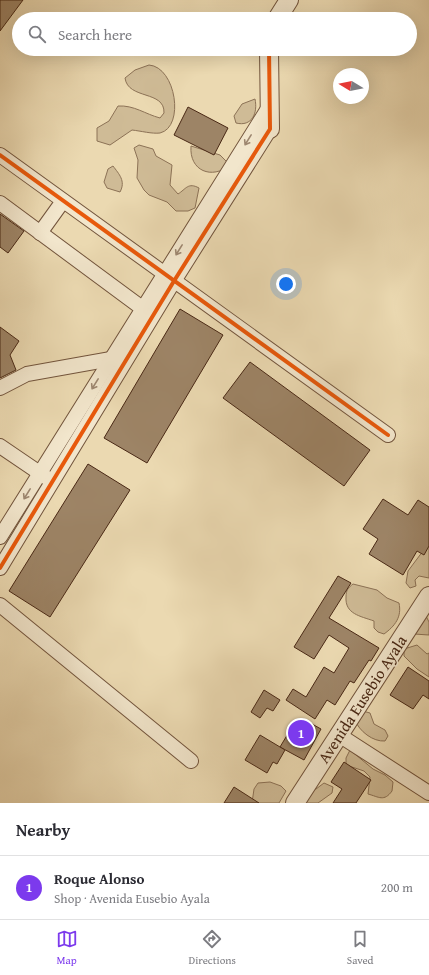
<!DOCTYPE html>
<meta charset="utf-8">
<style>
:root{--surface:#fff;--page:#f7f7f7;--text:#2b2b33;--muted:#7c7c81;--line:#e1e1e2;--accent:#7c3aed}
body{margin:0;font-family:"Gentium Book Plus",serif;background:var(--page);color:var(--text)}
.compass{position:absolute;left:333px;top:68px;width:36px;height:36px;border-radius:50%;background:var(--surface);box-shadow:0 4px 16px #0002;rotate:280deg}
.you{position:absolute;left:286px;top:284px;width:14px;height:14px;margin:-10px;border:3px solid #fff;border-radius:50%;background:#1a73e8;box-shadow:0 0 0 6px #1a73e833}
.badge{display:grid;place-items:center;width:26px;height:26px;border-radius:50%;background:var(--accent);color:#fff;font-size:13px;font-weight:700}
.pin{position:absolute;translate:-50% -50%;border:2px solid #fff;box-shadow:0 1px 4px #0006}
.list{margin:0;padding:0;list-style:none}
h2{display:flex;justify-content:space-between;align-items:center;height:52px;margin:0;padding:0 16px;font-size:17px}
h2 small{font-size:13px;font-weight:400;color:var(--muted)}
.list li{display:grid;grid-template-columns:26px 1fr auto;gap:12px;align-items:center;box-sizing:border-box;height:64px;padding:0 16px;border-top:1px solid var(--line)}
.list b{display:block;font-size:15px;white-space:nowrap}
.list p{margin:0;font-size:13px;white-space:nowrap;color:var(--muted)}
.list em{font-size:13px;font-style:normal;color:var(--muted)}
.icon{flex:none;width:22px;height:22px;fill:none;stroke:currentColor;stroke-width:2;stroke-linecap:round;stroke-linejoin:round}
.map{position:relative;flex:none;width:429px;height:803px;overflow:hidden}
.search{position:absolute;background:var(--surface);box-shadow:0 4px 16px #0002;left:12px;right:12px;top:12px;height:44px;display:flex;align-items:center;gap:10px;box-sizing:border-box;padding:0 14px;border-radius:22px;color:var(--muted);font-size:15px}
.sheet{height:116px;background:var(--surface)}
nav{display:flex;justify-content:space-around;align-items:center;box-sizing:border-box;height:56px;border-top:1px solid var(--line);background:var(--surface);font-size:11px;color:var(--muted)}
nav a{display:grid;justify-items:center;gap:2px}
nav .on{color:var(--accent)}
.map>svg:first-child{display:block}
.green{fill:#cfbb96;stroke:#8c7256}
.building{fill:#9d8466;stroke:#492815}
.lines{fill:none;stroke-linecap:round;stroke-linejoin:round}
.minor-casing{stroke:#72543c;stroke-width:16}
.tertiary-casing{stroke:#72543c;stroke-width:20}
.minor{stroke:#f2e6cc;stroke-width:14}
.tertiary{stroke:#f2e6cc;stroke-width:18}
.cycleway-casing{stroke:#f2e6cc;stroke-width:6}
.cycleway{stroke:#e8590c;stroke-width:4}
.oneway{stroke:#9e8770}
.labels{text-anchor:middle;dominant-baseline:central;stroke-width:3;stroke-linejoin:round;paint-order:stroke}
.street-label{font-size:16px;fill:#492815;stroke:#f2e6cc}
</style>
<div class="map">
<svg width="429" height="803" viewBox="0 0 429 803">
<rect width="100%" height="100%" fill="#ebd9b1"/>
<filter id="stains"><feTurbulence type="fractalNoise" baseFrequency=".005" numOctaves="4"/><feColorMatrix values="0 0 0 0 .2 0 0 0 0 .09 0 0 0 0 .02 0 0 0 .5 -.17"/></filter>
<radialGradient id="worn" r=".72"><stop offset=".6" stop-color="#630" stop-opacity="0"/><stop offset="1" stop-color="#630" stop-opacity=".3"/></radialGradient>
<g class="green">
<path d="M149 65C176 67 185 127 160 133 152 134 141 131 132 130L110 145 97 141V128L109 121 118 106C134 105 145 114 160 118L164 113C165 90 128 100 125 78L135 70Z"/>
<path d="M255 99C258 113 252 127 236 123L234 116 242 104Z"/>
<path d="M139 145 153 149 156 156 172 165 170 185 178 194C186 189 188 182 199 188L195 208 188 211H176L167 202 149 195 144 190 137 178 138 160 134 148Z"/>
<path d="M191 146 220 155 230 165C212 180 189 171 191 146Z"/>
<path d="M113 166C119 174 126 181 120 192L107 188 104 182 108 169Z"/>
<path d="M429 543V578L419 576 415 580 416 586 410 588 406 583 408 571Z"/>
<path d="M353 584 377 590 387 598 399 603C402 617 395 626 384 634L378 632 374 628V621C360 616 345 614 346 597 346 590 348 588 353 584Z"/>
<path d="M425 614 429 622V635L414 634Z"/>
<path d="M417 645 427 654 429 653V677L417 669 404 656V649Z"/>
<path d="M359 710 370 713 374 724 385 730 388 736 385 741C373 742 359 731 355 720Z"/>
<path d="M350 750 373 769 385 775 393 782 392 791C384 802 379 797 368 794L370 777 364 771 346 765V758Z"/>
<path d="M270 782 281 786 286 791 279 803H252L254 789 258 783Z"/>
<path d="M324 783 333 787 332 793 318 803H306L310 789H316Z"/>
</g>
<g class="building">
<path d="M0 0H23L0 31Z"/>
<path d="M188 107 228 128 214 155 174 135Z"/>
<path d="M0 214 24 231 8 253 0 247Z"/>
<path d="M180 309 223 335 147 463 104 438Z"/>
<path d="M0 327 19 341 10 355 16 370 0 378Z"/>
<path d="M250 362 370 450 344 486 223 398Z"/>
<path d="M88 464 130 490 50 617 9 591Z"/>
<path d="M383 499 408 515 418 500 429 507V546L424 555 417 551 403 575 369 554 378 539 363 529Z"/>
<path d="M338 576 351 583 329 618 379 648 371 661 369 660 354 683 350 681 335 705 327 700 315 719 286 700 293 689 306 697 324 667 334 673 349 648 329 635 314 659 294 647Z"/>
<path d="M408 667 429 681V699L423 695 413 709 390 695Z"/>
<path d="M264 690 280 700 273 711 267 708 260 718 251 712Z"/>
<path d="M303 719 321 729 304 760 280 747 289 732 293 734Z"/>
<path d="M260 735 285 750 277 764 273 762 267 773 245 760Z"/>
<path d="M344 762 371 780 356 803H333L342 789 331 782Z"/>
<path d="M234 787 259 803H224Z"/>
</g>
<g class="lines">
<g class="minor-casing">
<g id="minor">
<path d="M0 155 388 435"/>
<path d="M0 203 142 308"/>
<path d="M40 233 63 201"/>
<path d="M0 388 27 374 111 359"/>
<path d="M0 446 47 478"/>
<path d="M0 537 269 107"/>
<path d="M0 568 174 281 270 129"/>
<path d="M0 605 191 761"/>
<path d="M339 735 429 793"/>
</g>
</g>
<g class="tertiary-casing">
<g id="tertiary">
<path d="M277 19 289 0"/>
<path d="M269 49 270 129"/>
<path d="M295 803 429 596"/>
</g>
</g>
<use href="#minor" class="minor"/>
<use href="#tertiary" class="tertiary"/>
<g class="cycleway-casing">
<g id="cycleway">
<path d="M0 155 388 435"/>
<path d="M0 568 174 281 270 129 269 49"/>
</g>
</g>
<use href="#cycleway" class="cycleway"/>
</g>
<defs><path id="oneway-shaft" d="M-6 0H5M1.5-3L5.5 0L1.5 3" fill="none" stroke-width="1.6" stroke-linecap="round" stroke-linejoin="round"/></defs>
<g class="oneway">
<use href="#oneway-shaft" transform="translate(248 140) rotate(122)"/>
<use href="#oneway-shaft" transform="translate(179 250) rotate(122)"/>
<use href="#oneway-shaft" transform="translate(95 384) rotate(122)"/>
<use href="#oneway-shaft" transform="translate(27 494) rotate(122)"/>
</g>
<g class="labels">
<g class="street-label">
<text transform="translate(362 699) rotate(-57)">Avenida Eusebio Ayala</text>
</g>
</g>
<rect width="100%" height="100%" filter="url(#stains)"/>
<rect width="100%" height="100%" fill="url(#worn)"/>
</svg>
<svg class="compass" viewBox="-18 -18 36 36"><path d="M0-13l5 13h-10z" fill="#e53935"/><path d="M0 13l5-13h-10z" fill="#7c7c81"/></svg>
<div class="you"></div>
<div class="pin badge" style="left:301px;top:733px">1</div>
<div class="search"><svg class="icon" aria-label="search" viewBox="0 0 24 24"><circle cx="10" cy="10" r="6"/><path d="M15 15l6 6"/></svg>Search here</div>
</div>
<section class="sheet">
<h2>Nearby<small></small></h2>
<ul class="list">
<li><span class="badge">1</span><div><b>Roque Alonso</b><p>Shop · Avenida Eusebio Ayala</p></div><em>200 m</em></li>
</ul>
</section>
<nav>
<a class="on"><svg class="icon" aria-label="map" viewBox="0 0 24 24"><path d="M3 6l6-2 6 2 6-2v14l-6 2-6-2-6 2zM9 4v14M15 6v14"/></svg>Map</a>
<a><svg class="icon" aria-label="directions" viewBox="0 0 24 24"><path d="M12 3l9 9-9 9-9-9zM9 14v-3h6M13 9l2 2-2 2"/></svg>Directions</a>
<a><svg class="icon" aria-label="saved" viewBox="0 0 24 24"><path d="M7 4h10v16l-5-4-5 4z"/></svg>Saved</a>
</nav>
